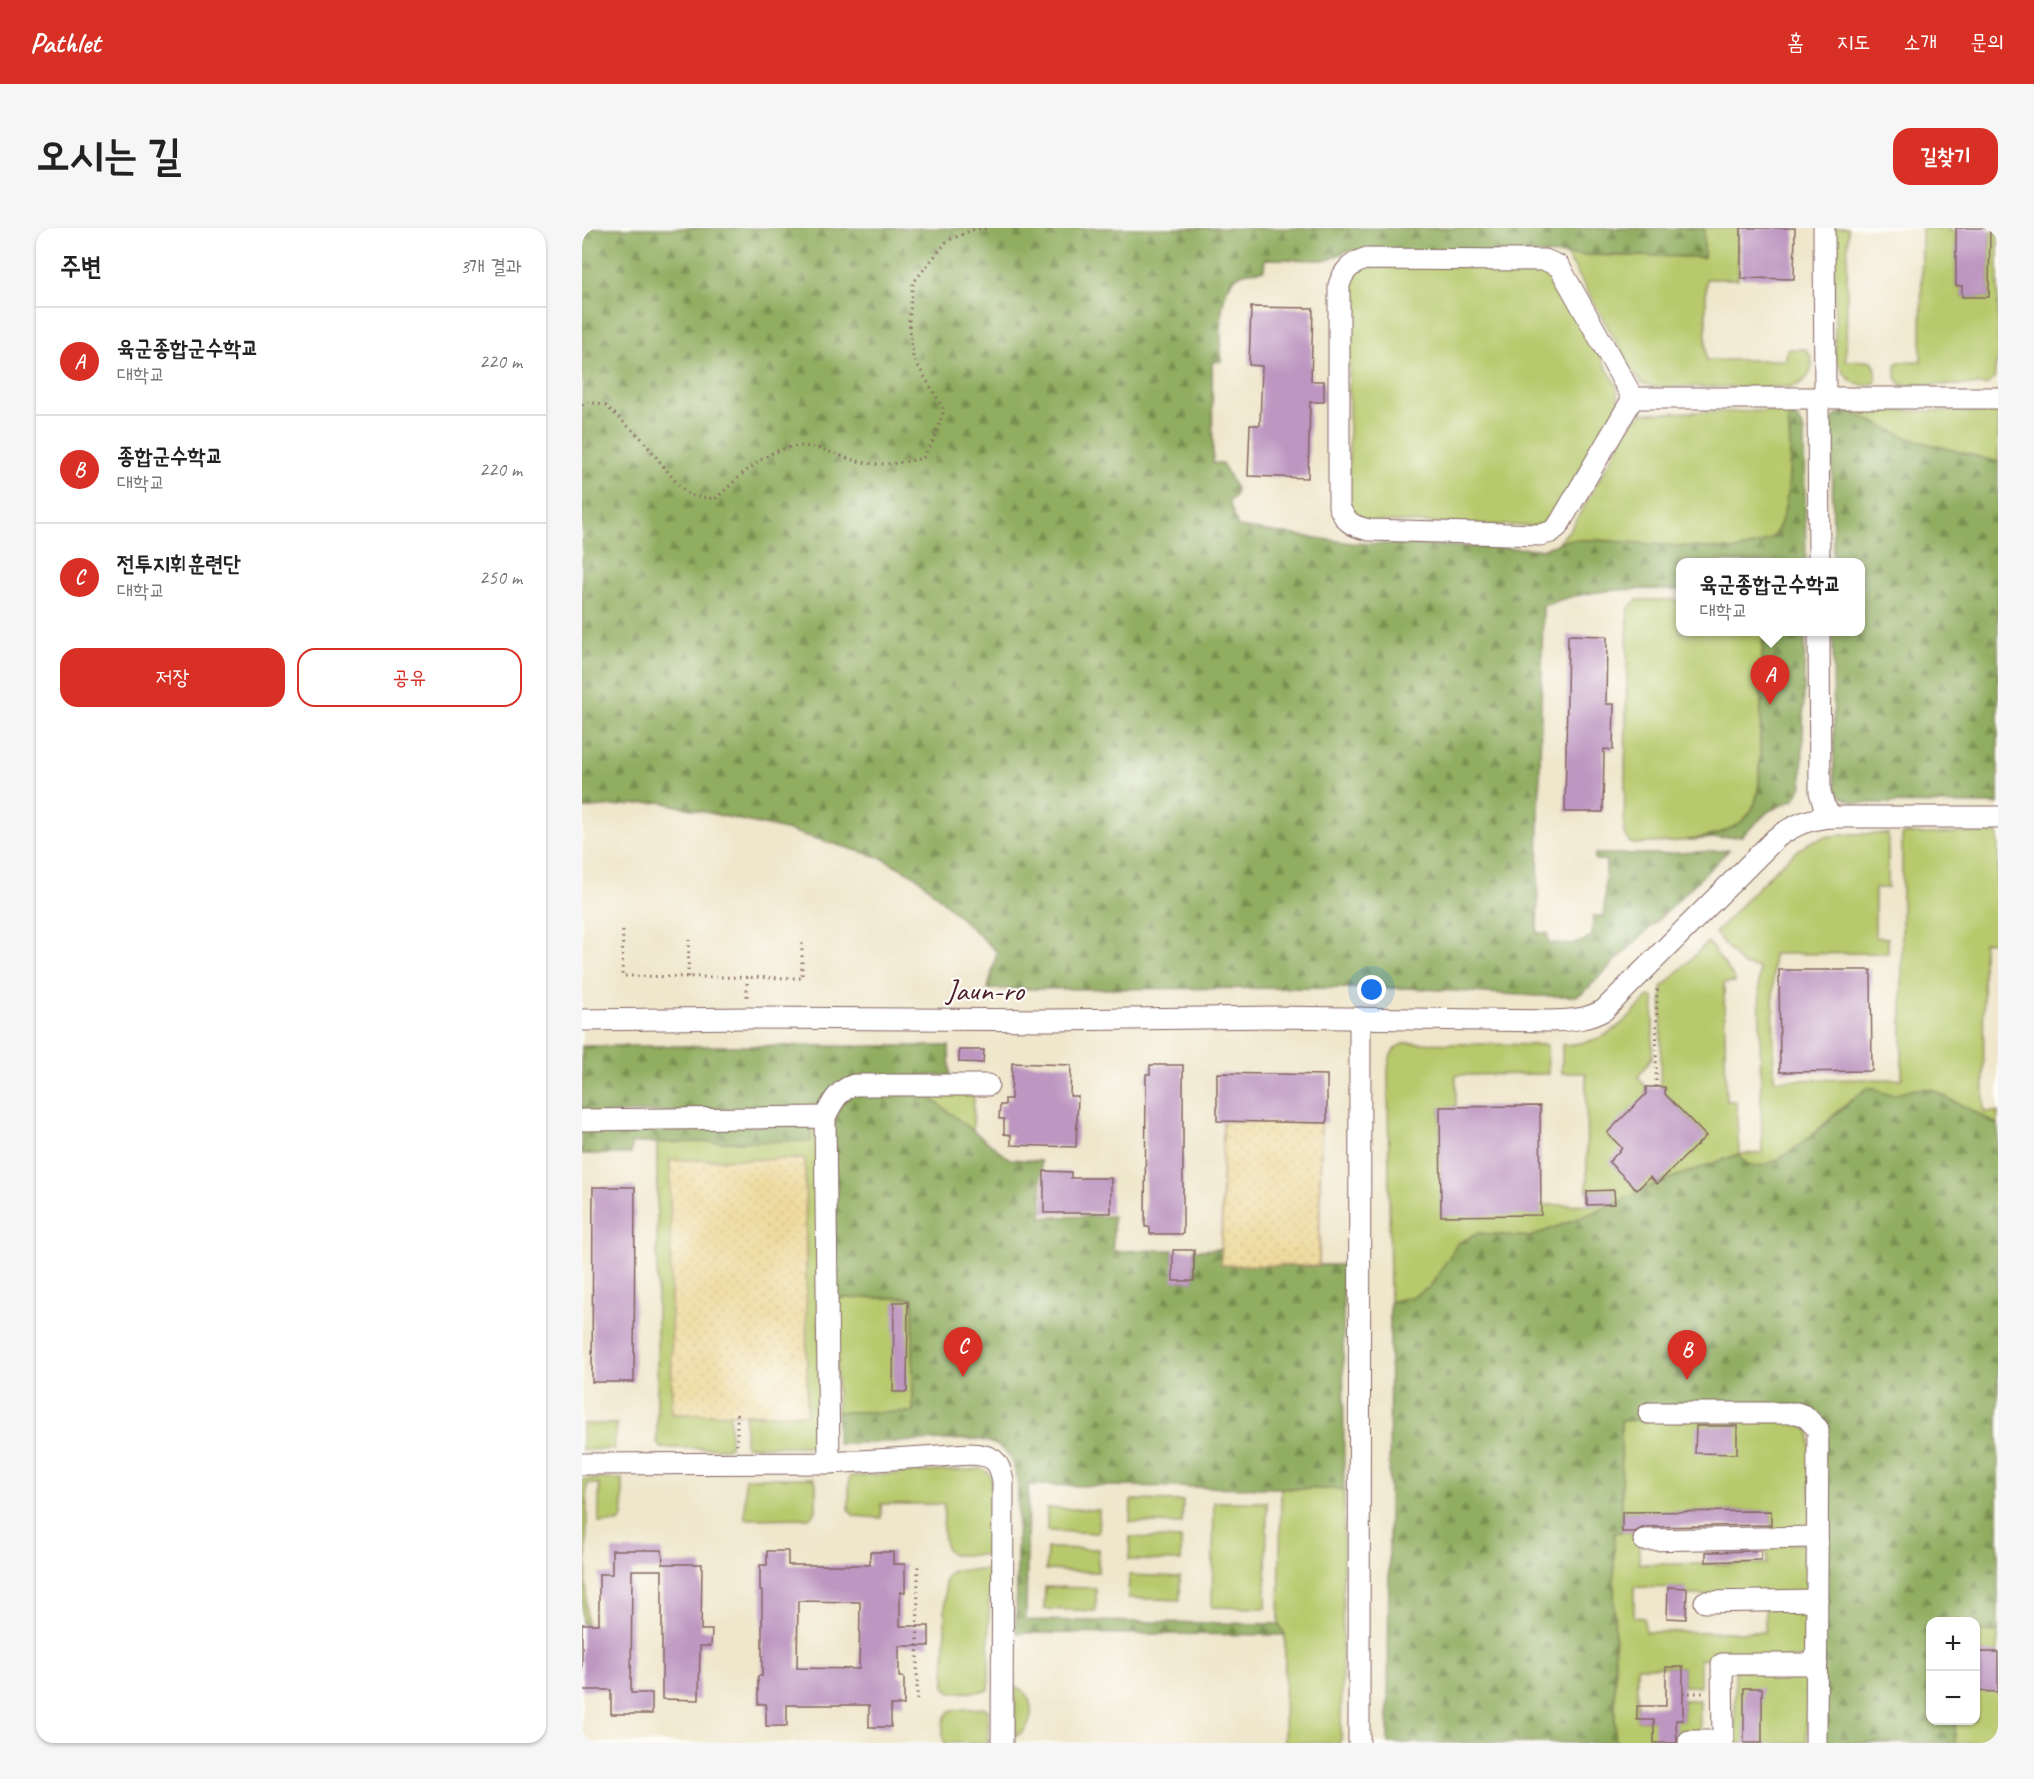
<!DOCTYPE html>
<html lang="ko">
<meta charset="utf-8">
<style>
:root{--surface:#fff;--page:#f6f6f6;--text:#222;--muted:#767676;--line:#e0e0e0;--accent:#d93025}
body{margin:0;font-family:Caveat,"Poor Story",sans-serif;background:var(--page);color:var(--text)}
.controls{position:absolute;right:18px;bottom:18px;display:grid;overflow:hidden;border-radius:12px;box-shadow:0 2px 4px #0004}
.controls button{width:54px;height:54px;display:grid;place-items:center;padding:0;border:0;border-bottom:2px solid var(--line);background:var(--surface);color:var(--text);font:30px sans-serif}
.you{position:absolute;left:790px;top:762px;width:21px;height:21px;margin:-15px;border:4px solid #fff;border-radius:50%;background:#1a73e8;box-shadow:0 0 0 9px #1a73e833}
.badge{display:grid;place-items:center;width:39px;height:39px;border-radius:50%;background:var(--accent);color:#fff;font-size:20px;font-weight:700}
.pin{position:absolute;translate:-50% -50px;filter:drop-shadow(0 2px 3px #0008)}
.pin::after{content:'';position:absolute;top:32px;width:21px;height:18px;background:inherit;clip-path:polygon(0 0,100% 0,50% 100%)}
.popup{position:absolute;left:1094px;top:330px;width:189px;height:78px;box-sizing:border-box;display:grid;place-content:center;border-radius:12px;background:var(--surface);filter:drop-shadow(0 2px 4px #0005);font-size:20px;white-space:nowrap;color:var(--muted)}
.popup b{font-size:22px;color:var(--text)}
.popup::after{content:'';position:absolute;left:50%;top:100%;margin-left:-12px;border:12px solid transparent;border-top-color:var(--surface)}
.list{margin:0;padding:0;list-style:none}
h2{display:flex;justify-content:space-between;align-items:center;height:78px;margin:0;padding:0 24px;font-size:26px}
h2 small{font-size:20px;font-weight:400;color:var(--muted)}
.list li{display:grid;grid-template-columns:39px 1fr auto;gap:18px;align-items:center;box-sizing:border-box;height:108px;padding:0 24px;border-top:2px solid var(--line)}
.list b{display:block;font-size:22px;white-space:nowrap}
.list p{margin:0;font-size:20px;white-space:nowrap;color:var(--muted)}
.list em{font-size:20px;font-style:normal;color:var(--muted)}
.actions{display:flex;gap:12px;padding:18px 24px}
.actions a{flex:1;padding:14px 0;border:2px solid var(--accent);border-radius:18px;text-align:center;font-size:21px;color:var(--accent)}
.actions .main{background:var(--accent);color:#fff}
.map{position:relative;flex:none;width:1416px;height:1515px;overflow:hidden;border-radius:18px}
header{display:flex;align-items:center;gap:36px;box-sizing:border-box;height:84px;padding:0 30px;background:var(--accent);color:#fff}
header strong{font-size:28px}
nav{display:flex;gap:33px;margin-inline-start:auto;font-size:21px}
.intro{display:flex;align-items:center;justify-content:space-between;box-sizing:border-box;height:144px;padding:0 36px}
h1{margin:0;font-size:42px}
.button{padding:15px 27px;border-radius:18px;background:var(--accent);color:#fff;font-size:21px;font-weight:700}
main{display:flex;gap:36px;padding:0 36px}
aside{flex:1;background:var(--surface);border-radius:18px;box-shadow:0 2px 4px #0004}
.map>svg:first-child{display:block}
.green{fill:#b7c96c;stroke:#80744c;stroke-width:1.5}
.forest{fill:url(#forest-firs);stroke:#6e6646;stroke-width:1.5}
.sand{fill:url(#sand-dots);stroke:#9c7c64;stroke-width:1.5}
.building{fill:#bd96c1;fill-rule:evenodd}
.lines{fill:none;stroke-linecap:round;stroke-linejoin:round}
.minor-casing{stroke:#846563;stroke-width:23}
.path{stroke:#846563;stroke-width:3;stroke-dasharray:1.5 4.5;stroke-linecap:butt}
.minor{stroke:#fff;stroke-width:21}
.labels{text-anchor:middle;dominant-baseline:central;stroke-width:4.5;stroke-linejoin:round;paint-order:stroke}
.street-label{font-size:30px;fill:#4a1f2b;stroke:#fdfcf7}
</style>
<header>
<strong>Pathlet</strong>
<nav><a>홈</a><a>지도</a><a>소개</a><a>문의</a></nav>
</header>
<div class="intro"><h1>오시는 길</h1><a class="button">길찾기</a></div>
<main>
<aside>
<h2>주변<small>3개 결과</small></h2>
<ul class="list">
<li><span class="badge">A</span><div><b>육군종합군수학교</b><p>대학교</p></div><em>220 m</em></li>
<li><span class="badge">B</span><div><b>종합군수학교</b><p>대학교</p></div><em>220 m</em></li>
<li><span class="badge">C</span><div><b>전투지휘훈련단</b><p>대학교</p></div><em>250 m</em></li>
</ul>
<div class="actions"><a class="main">저장</a><a>공유</a></div>
</aside>
<div class="map">
<svg width="1416" height="1515" viewBox="0 0 1416 1515">
<defs>
<pattern id="forest-firs" width="22" height="20" patternUnits="userSpaceOnUse" patternTransform="scale(1.5)"><rect width="22" height="20" fill="#91ad60"/><path d="M5 1l3.5 6h-7zM16 11l3.5 6h-7z" fill="#788c4f"/></pattern>
<pattern id="sand-dots" width="8" height="8" patternUnits="userSpaceOnUse" patternTransform="scale(1.5)"><rect width="8" height="8" fill="#eeda9e"/><path d="M2 2h.1M6 6h.1" fill="none" stroke="#cebb88" stroke-width="1.8" stroke-linecap="round"/></pattern>
</defs>
<rect width="100%" height="100%" fill="#fdfcf7"/>
<filter id="ink" filterUnits="userSpaceOnUse"><feTurbulence type="fractalNoise" baseFrequency=".0167" numOctaves="2"/><feDisplacementMap in="SourceGraphic" scale="12" xChannelSelector="R" yChannelSelector="G"/><feConvolveMatrix kernelMatrix="1 2 1 2 8 2 1 2 1" color-interpolation-filters="sRGB"/></filter>
<filter id="wash" filterUnits="userSpaceOnUse"><feTurbulence type="fractalNoise" baseFrequency=".008" numOctaves="4" result="noise"/><feDisplacementMap in="SourceGraphic" scale="24" xChannelSelector="R" yChannelSelector="G"/><feGaussianBlur stdDeviation="1.35" result="paint"/><feColorMatrix in="noise" values="0 0 0 0 0 0 0 0 0 0 0 0 0 0 0 0 0 1.4 0 .05"/><feComposite in="paint" operator="in"/></filter>
<g filter="url(#wash)">
<rect width="100%" height="100%" fill="#efe6cb"/>
<g class="green">
<path d="M1122 0H1156V51H1124V132H1204L1205 121H1224C1237 138 1227 155 1208 159H1071L1060 155 1051 144 992 39 984 27 1122 29Z"/>
<path d="M1252 0H1266L1264 133H1290C1295 140 1295 146 1293 155 1273 164 1261 146 1253 131Z"/>
<path d="M1340 0H1368V3H1374V58H1380V69H1407L1408 4H1416V134L1414 135 1412 151 1405 157H1320L1314 150V136L1317 134 1339 133Z"/>
<path d="M966 37 1035 158 1037 175 971 289 965 295 950 298 782 293C772 289 768 281 767 271V59L776 39Z"/>
<path d="M1265 182 1416 184V234L1328 211 1278 188 1257 185Z"/>
<path d="M1199 183 1211 188 1206 194C1210 218 1209 292 1190 309 1181 317 1165 319 1154 322L1014 312 977 314 990 299 1052 191 1061 185Z"/>
<path d="M1055 372H1098V404H1181L1177 555C1176 562 1175 571 1172 577 1155 616 1089 613 1054 616L1048 615 1042 605 1046 381Z"/>
<path d="M1416 605V713L1401 714 1402 884H1416V897C1399 887 1382 878 1365 870 1360 867 1353 863 1348 861 1327 857 1312 875 1293 860 1288 862 1281 863 1276 867 1250 883 1198 953 1163 935L1075 956 1033 976 948 1009 897 1005 876 1015 848 1059 833 1068 808 1074 806 843C807 829 809 819 824 815L965 817 966 846 874 847V879L858 880 859 988 959 977 1032 976V962L1005 963 1004 845H980V817C1025 815 1036 800 1067 769H1070L1072 771 1070 829 1056 849 1064 859V866L1124 908 1083 866V859H1078L1080 760 1126 714 1153 751V754L1142 755 1144 873H1154L1157 926 1180 925 1177 740 1160 737 1133 705C1157 681 1207 620 1236 611 1258 604 1284 606 1306 606V660H1293V709L1306 710V725L1191 726 1192 852 1320 851V609L1321 606Z"/>
<path d="M341 864 392 865 391 903Z"/>
<path d="M229 898 237 905 238 1211 234 1218H163V1187L225 1186 223 931 90 1185H148V1220H80L77 1218 75 1214V914L228 913Z"/>
<path d="M254 1070H331V1184H255Z"/>
<path d="M1039 1192H1214L1228 1204V1304H1189V1283L1040 1284Z"/>
<path d="M0 1196H35L32 1221 0 1222Z"/>
<path d="M401 1241 408 1246 409 1250 407 1324 405 1327H371C356 1319 363 1291 362 1276H299V1290L272 1288 267 1282V1250L269 1248Z"/>
<path d="M163 1250H231L234 1255V1283L227 1290 163 1291Z"/>
<path d="M0 1251H41V1290L36 1295H17V1256H5L4 1396H0Z"/>
<path d="M699 1261H762L759 1511 757 1515H702L703 1407 697 1396Z"/>
<path d="M549 1272 601 1273 600 1296 548 1294Z"/>
<path d="M632 1274H685L684 1380 630 1379Z"/>
<path d="M465 1280 517 1282 516 1305 465 1303Z"/>
<path d="M1032 1304H1057V1336H1185V1316H1227V1367H1105L1104 1360 1052 1359V1389L1062 1390 1063 1404H1183V1379L1229 1378V1430L1118 1431V1458H1101V1439H1055V1492H1101V1472H1118V1507L1073 1508 1072 1515H1033Z"/>
<path d="M548 1309 599 1311V1333L547 1332Z"/>
<path d="M465 1320 516 1321V1344L464 1342Z"/>
<path d="M373 1342H405L407 1345V1461L404 1463 369 1465 363 1458V1353L365 1347Z"/>
<path d="M547 1347 598 1349V1372L546 1370Z"/>
<path d="M463 1359 514 1360V1383L462 1381Z"/>
<path d="M1394 1404H1416V1515H1373V1493L1394 1492Z"/>
<rect x="1153" y="1442" width="72" height="73"/>
<path d="M433 1458C454 1464 455 1501 433 1508Z"/>
<path d="M403 1480 406 1482V1515H362C361 1503 358 1488 370 1482Z"/>
</g>
<g class="forest">
<path d="M0 0H1122V29L764 23 746 32 683 31 682 42C675 44 665 43 659 46 633 59 640 109 639 133L630 134 631 235H640L654 261 653 268 647 274 656 299 770 315 962 321 984 312H1014L1154 322C1165 319 1180 317 1189 310 1209 294 1210 218 1206 193L1211 188C1219 191 1220 197 1222 205L1224 334H1098V362C1051 360 1005 360 961 378L955 705H966V715C982 715 999 719 1010 707L1011 688H1022L1024 632H1013V626H1078L1147 622 1002 764 994 768H955L825 760 406 761 415 724 335 649 300 630 208 603 78 574 0 581Z"/>
<path d="M1263 184 1278 188 1328 211 1416 234V576L1274 575C1255 569 1254 565 1252 546L1251 404H1278V334H1251L1250 195C1253 187 1255 185 1263 184Z"/>
<path d="M1181 404H1223L1220 557 1213 571 1187 583 1160 608 1107 612C1131 608 1160 602 1172 578 1175 571 1176 562 1177 555Z"/>
<path d="M0 818H367L368 847 275 849 233 880 0 886Z"/>
<path d="M1285 860H1293C1312 875 1327 857 1348 861 1353 863 1360 867 1365 870 1382 878 1399 887 1416 897V1404H1394V1394H1348V1492L1373 1493V1515H1240L1241 1203 1215 1177H1059V1192L1039 1193 1040 1304 1032 1305 1033 1515H806L808 1074 832 1068 848 1059 876 1015 897 1005 948 1009 1033 976 1075 955 1157 926C1159 930 1162 934 1166 936 1195 950 1261 876 1285 860Z"/>
<path d="M341 864 428 931 459 933 460 989 531 988V1023L591 1022 592 1053H612V1022L639 1021 640 1037H761L762 1261 446 1257 444 1392 697 1396 703 1407 434 1405 436 1257C432 1227 423 1215 393 1211L255 1216V1184H331V1070H254L252 896 258 878 270 866Z"/>
<path d="M0 897 229 898V913L50 915 49 926H0Z"/>
</g>
<g class="sand">
<path d="M641 893 739 894 737 1038 639 1037Z"/>
<path d="M223 931 225 1186H90L88 932Z"/>
</g>
<g id="blocks">
<g class="building">
<path d="M1159 0H1213L1212 51 1159 50Z"/>
<path d="M1374 0H1408L1407 69H1380V58H1374Z"/>
<path d="M669 79 731 80 729 153H742V174H728L726 250 666 248 668 197H678L680 138 667 137Z"/>
<path d="M986 407 1025 408 1024 476H1032L1031 522 1022 521 1021 584H983Z"/>
<path d="M1197 742H1289L1290 843 1198 844Z"/>
<path d="M377 822H402L401 835 377 834Z"/>
<path d="M430 835 489 837 488 868H496L494 919 429 917V907L422 906V891H417L418 877H423V871H429Z"/>
<path d="M568 837H601V1006H568V999H563L564 846H568Z"/>
<path d="M635 845 745 847V895L635 893Z"/>
<path d="M1064 859H1083V866L1124 908 1075 956 1068 949 1055 962 1027 934 1040 920 1025 905 1064 866Z"/>
<path d="M958 878 959 987 859 988 858 879Z"/>
<path d="M462 943 489 944V950H529V985H462Z"/>
<path d="M11 959H53L52 1154H10Z"/>
<path d="M1032 962 1033 976 1005 977V963Z"/>
<rect x="591" y="1022" width="21" height="31"/>
<path d="M312 1074H326L325 1164H311Z"/>
<path d="M1114 1198H1155V1226L1113 1225Z"/>
<path d="M1189 1283V1297L1062 1299 1053 1304H1040V1284Z"/>
<path d="M30 1322H80L81 1336H120L119 1402H130L129 1418H118L117 1472 80 1471V1342H50L49 1465H70V1486H29V1462H0V1396H17V1346H30Z"/>
<path d="M185 1323H206V1337H288V1324H311V1336H323V1364H318V1398H347V1418H317V1449H322V1477H309V1499H287V1477H205V1498H184V1476H176V1448H180V1363H178V1337H185ZM216 1373 278 1374 277 1441 215 1440Z"/>
<path d="M1179 1323V1332L1124 1334V1324Z"/>
<path d="M1086 1359 1105 1360 1104 1391 1085 1390Z"/>
<path d="M1394 1424H1416V1464L1394 1463Z"/>
<path d="M1084 1439H1101V1492H1094L1095 1515H1072V1492H1055V1478H1084Z"/>
<rect x="1162" y="1460" width="18" height="55"/>
</g>
</g>
</g>
<g filter="url(#ink)">
<use href="#blocks" fill-opacity="0" stroke="#846563" stroke-width="1.5"/>
<g class="lines">
<g class="minor-casing">
<g id="minor">
<path d="M1242 0 1243 169"/>
<path d="M782 31 963 32 977 38 1051 170 976 298 969 304 958 307 787 302C770 298 763 294 757 278V57C762 42 768 37 782 31Z"/>
<path d="M1236 169 1237 334"/>
<path d="M1051 170H1416"/>
<path d="M1237 404 1238 564 1242 578 1250 589"/>
<path d="M0 792 166 790 471 792 694 789 969 793C989 792 1005 792 1022 782L1194 610C1211 597 1229 590 1250 589H1416"/>
<path d="M243 889C250 875 256 862 272 857H406"/>
<path d="M0 892 243 889 247 1235"/>
<path d="M1067 1185H1215L1223 1188 1236 1201 1234 1515"/>
<path d="M0 1236 247 1235 388 1226C410 1227 417 1231 421 1253L420 1515"/>
<path d="M1062 1312 1235 1309"/>
<path d="M1123 1374 1235 1372"/>
<path d="M1107 1513H1141L1140 1436H1235"/>
<path d="M777 1515 778 790"/>
</g>
</g>
<g class="path">
<path d="M0 177 8 174 24 178 59 210 98 259 109 268 133 271C155 252 176 227 205 220 235 212 258 232 286 235 305 238 323 234 341 230L353 209 362 182 331 129 327 93 331 55 365 13 390 2 406 0"/>
<path d="M41 703 40 748 220 750V712"/>
<path d="M106 749 107 712"/>
<path d="M165 749V771"/>
<path d="M1074 859 1075 758"/>
<path d="M155 1186V1217"/>
<path d="M1101 1465H1124"/>
<path d="M335 1472 336 1335"/>
</g>
<use href="#minor" class="minor"/>
</g>
</g>
<g class="labels">
<g class="street-label">
<text x="403" y="762">Jaun-ro</text>
</g>
</g>
</svg>
<div class="controls">
<button>+</button>
<button>−</button>
</div>
<div class="you"></div>
<div class="pin badge" style="left:1188px;top:477px">A</div>
<div class="popup"><b>육군종합군수학교</b>대학교</div>
<div class="pin badge" style="left:1105px;top:1152px">B</div>
<div class="pin badge" style="left:381px;top:1149px">C</div>
</div>
</main>
